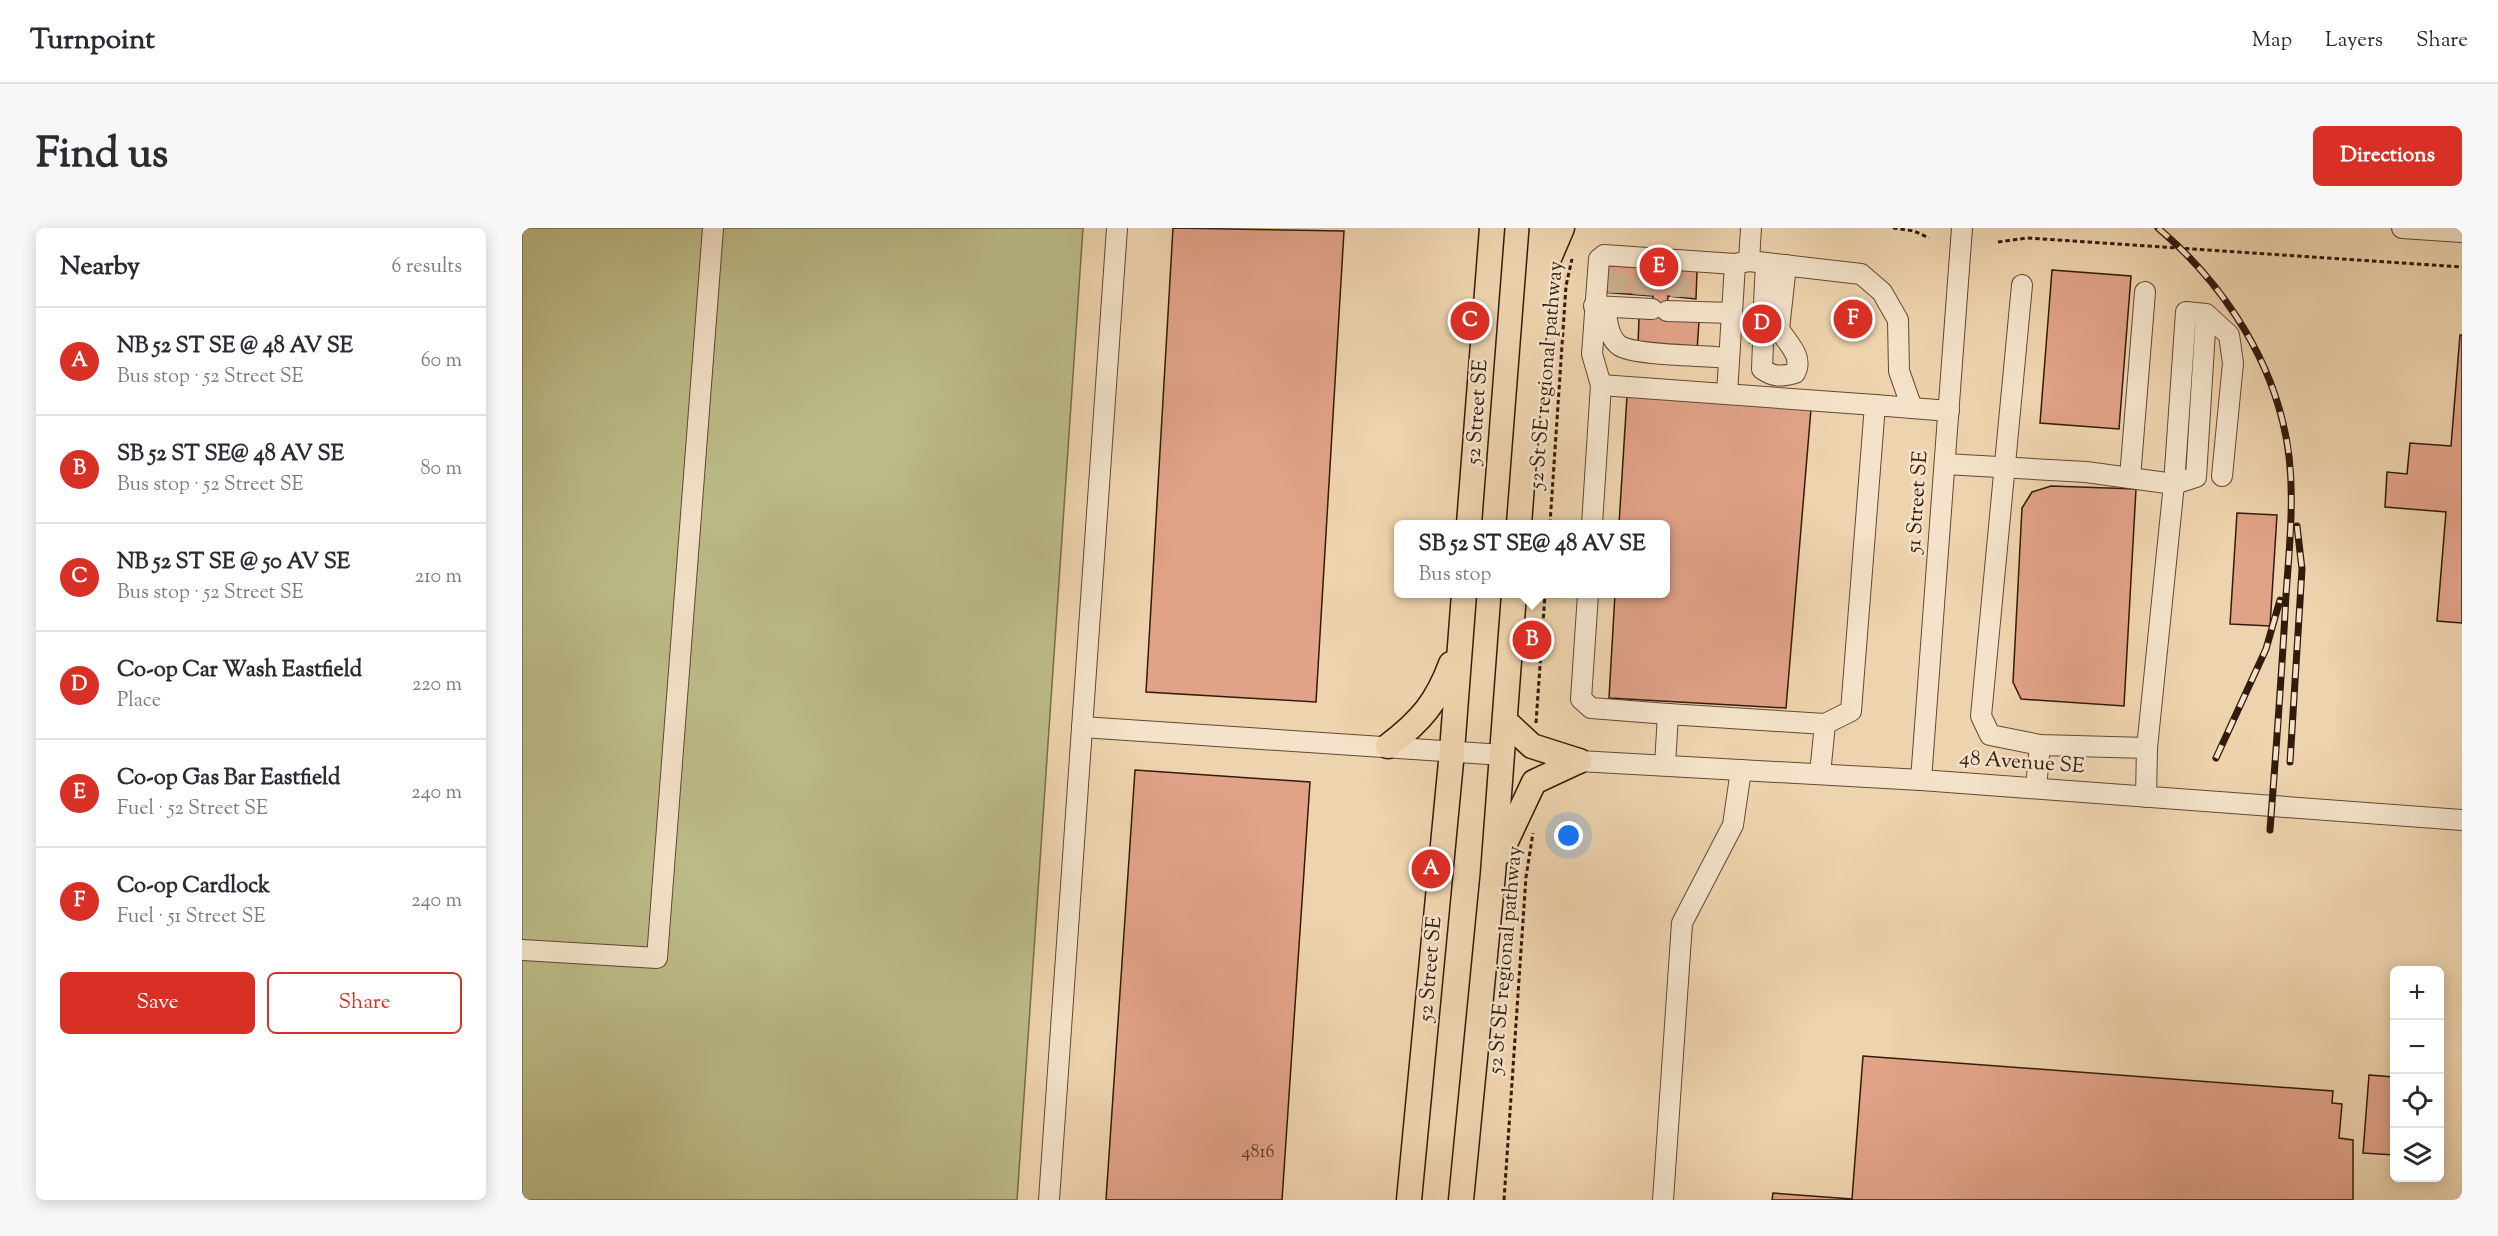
<!DOCTYPE html>
<meta charset="utf-8">
<style>
:root{--surface:#fff;--page:#f7f7f7;--text:#2b2b33;--muted:#7c7c81;--line:#e1e1e2;--accent:#d93025}
body{margin:0;font-family:"Sorts Mill Goudy",serif;background:var(--page);color:var(--text)}
.controls{position:absolute;right:18px;bottom:18px;display:grid;overflow:hidden;border-radius:9px;box-shadow:0 3px 15px #0003}
.controls button{width:54px;height:54px;display:grid;place-items:center;padding:0;border:0;border-bottom:2px solid var(--line);background:var(--surface);color:var(--text);font:30px sans-serif}
.you{position:absolute;left:1047px;top:608px;width:21px;height:21px;margin:-15px;border:4px solid #fff;border-radius:50%;background:#1a73e8;box-shadow:0 0 0 9px #1a73e833}
.badge{display:grid;place-items:center;width:39px;height:39px;border-radius:50%;background:var(--accent);color:#fff;font-size:20px;font-weight:700}
.pin{position:absolute;translate:-50% -50%;border:3px solid #fff;box-shadow:0 2px 6px #0006}
.popup{position:absolute;left:872px;top:292px;width:276px;height:78px;box-sizing:border-box;display:grid;place-content:center;border-radius:9px;background:var(--surface);filter:drop-shadow(0 2px 4px #0005);font-size:20px;white-space:nowrap;color:var(--muted)}
.popup b{font-size:22px;color:var(--text)}
.popup::after{content:'';position:absolute;left:50%;top:100%;margin-left:-12px;border:12px solid transparent;border-top-color:var(--surface)}
.list{margin:0;padding:0;list-style:none}
h2{display:flex;justify-content:space-between;align-items:center;height:78px;margin:0;padding:0 24px;font-size:26px}
h2 small{font-size:20px;font-weight:400;color:var(--muted)}
.list li{display:grid;grid-template-columns:39px 1fr auto;gap:18px;align-items:center;box-sizing:border-box;height:108px;padding:0 24px;border-top:2px solid var(--line)}
.list b{display:block;font-size:22px;white-space:nowrap}
.list p{margin:0;font-size:20px;white-space:nowrap;color:var(--muted)}
.list em{font-size:20px;font-style:normal;color:var(--muted)}
.actions{display:flex;gap:12px;padding:18px 24px}
.actions a{flex:1;padding:14px 0;border:2px solid var(--accent);border-radius:9px;text-align:center;font-size:21px;color:var(--accent)}
.actions .main{background:var(--accent);color:#fff}
.icon{flex:none;width:33px;height:33px;fill:none;stroke:currentColor;stroke-width:2;stroke-linecap:round;stroke-linejoin:round}
.map{position:relative;flex:none;width:1940px;height:972px;overflow:hidden;border-radius:9px}
header{display:flex;align-items:center;gap:36px;box-sizing:border-box;height:84px;padding:0 30px;background:var(--surface);border-bottom:2px solid var(--line)}
header strong{font-size:28px}
nav{display:flex;gap:33px;margin-inline-start:auto;font-size:21px}
.intro{display:flex;align-items:center;justify-content:space-between;box-sizing:border-box;height:144px;padding:0 36px}
h1{margin:0;font-size:42px}
.button{padding:15px 27px;border-radius:9px;background:var(--accent);color:#fff;font-size:21px;font-weight:700}
main{display:flex;gap:36px;padding:0 36px}
aside{flex:1;background:var(--surface);border-radius:9px;box-shadow:0 3px 15px #0003}
.map>svg:first-child{display:block}
.green{fill:#bcbc88;stroke:#786b4a;stroke-width:1.5}
.building{fill:#e1a288;stroke:#331a0c;stroke-width:1.5}
.lines{fill:none;stroke-linecap:round;stroke-linejoin:round}
.minor-tunnel{stroke:#c9af8e;stroke-width:20;stroke-dasharray:20 10;stroke-linecap:butt}
.minor-casing{stroke:#624834;stroke-width:22}
.major-casing{stroke:#331a0c;stroke-width:27}
.path{stroke:#331a0c;stroke-width:3;stroke-dasharray:4.5 3;stroke-linecap:butt}
.minor{stroke:#f4e3ca;stroke-width:20}
.major{stroke:#eed4ae;stroke-width:24}
.rail-casing{stroke:#331a0c;stroke-width:7}
.rail{stroke:#f4e3ca;stroke-width:4.5;stroke-dasharray:14;stroke-linecap:butt}
.labels{text-anchor:middle;dominant-baseline:central;stroke-width:5;stroke-linejoin:round;paint-order:stroke}
.number-label{font-size:18px;fill:#5e3c2b}
.street-label{font-size:21px;fill:#331a0c;stroke:#f4e3ca}
</style>
<header>
<strong>Turnpoint</strong>
<nav><a>Map</a><a>Layers</a><a>Share</a></nav>
</header>
<div class="intro"><h1>Find us</h1><a class="button">Directions</a></div>
<main>
<aside>
<h2>Nearby<small>6 results</small></h2>
<ul class="list">
<li><span class="badge">A</span><div><b>NB 52 ST SE @ 48 AV SE</b><p>Bus stop · 52 Street SE</p></div><em>60 m</em></li>
<li><span class="badge">B</span><div><b>SB 52 ST SE@ 48 AV SE</b><p>Bus stop · 52 Street SE</p></div><em>80 m</em></li>
<li><span class="badge">C</span><div><b>NB 52 ST SE @ 50 AV SE</b><p>Bus stop · 52 Street SE</p></div><em>210 m</em></li>
<li><span class="badge">D</span><div><b>Co-op Car Wash Eastfield</b><p>Place</p></div><em>220 m</em></li>
<li><span class="badge">E</span><div><b>Co-op Gas Bar Eastfield</b><p>Fuel · 52 Street SE</p></div><em>240 m</em></li>
<li><span class="badge">F</span><div><b>Co-op Cardlock</b><p>Fuel · 51 Street SE</p></div><em>240 m</em></li>
</ul>
<div class="actions"><a class="main">Save</a><a>Share</a></div>
</aside>
<div class="map">
<svg width="1940" height="972" viewBox="0 0 1940 972">
<rect width="100%" height="100%" fill="#eed4ae"/>
<filter id="stains"><feTurbulence type="fractalNoise" baseFrequency=".00333" numOctaves="4"/><feColorMatrix values="0 0 0 0 .2 0 0 0 0 .09 0 0 0 0 .02 0 0 0 .5 -.17"/></filter>
<radialGradient id="worn" r=".72"><stop offset=".6" stop-color="#630" stop-opacity="0"/><stop offset="1" stop-color="#630" stop-opacity=".3"/></radialGradient>
<path class="green" d="M0 0H561L495 972H0Z"/>
<g class="building">
<path d="M651 0 822 3 794 474 624 464Z"/>
<path d="M1079 37 1175 43 1174 71 1146 68 1144 91 1177 93 1175 123 1116 118 1117 90 1129 91 1131 68 1079 64Z"/>
<path d="M1530 42 1609 48 1597 201 1518 195Z"/>
<path d="M1232 74 1251 77 1250 116 1228 115Z"/>
<path d="M1938 107H1940V395L1915 393 1924 284 1863 279 1865 244 1885 246 1888 215 1929 218Z"/>
<path d="M1105 168 1289 181 1264 480 1087 470 1093 366H1144V296H1097Z"/>
<path d="M1529 258 1614 261 1602 478 1499 471 1491 454 1500 280 1510 264Z"/>
<path d="M1715 285 1755 287 1748 398 1708 396Z"/>
<path d="M613 542 788 554 760 972H584Z"/>
<path d="M1341 828 1811 863 1810 875 1820 876 1817 910 1831 912V972H1250L1251 965 1330 971Z"/>
<path d="M1847 847 1872 849V927L1841 925Z"/>
<path d="M1918 860H1921L1918 927Z"/>
</g>
<g class="lines">
<g class="minor-tunnel">
<path d="M1096 65 1097 38"/>
<path d="M1121 67 1123 40"/>
<path d="M1158 69 1159 42"/>
<path d="M1241 115 1242 76"/>
</g>
<g class="minor-casing">
<g id="minor">
<path d="M1880 0 1940 4"/>
<path d="M1227 33 1339 46 1360 64 1376 92 1377 143 1390 180"/>
<path d="M1500 57 1459 488 1468 507 1518 517 1625 520"/>
<path d="M1242 76 1244 35"/>
<path d="M1072 78 1130 81"/>
<path d="M1083 79C1085 92 1086 110 1098 118 1115 128 1183 127 1206 130"/>
<path d="M1145 83 1209 85"/>
<path d="M1664 84 1684 86 1674 249 1652 256Z"/>
<path d="M1684 86 1707 107 1711 135 1700 248"/>
<path d="M1241 115 1240 141C1251 149 1260 149 1273 145 1282 128 1265 115 1257 101L1264 37"/>
<path d="M1079 157 1070 126 1077 31 1082 27 1213 36"/>
<path d="M1205 166 1213 36 1227 33 1229 0"/>
<path d="M1353 177 1427 183"/>
<path d="M1423 236 1564 244 1652 256 1625 520 1624 569"/>
<path d="M1608 250 1623 64"/>
<path d="M1070 296 1079 157 1353 177 1329 483 1303 496"/>
<path d="M1066 366 1059 471 1069 480 1146 486"/>
<path d="M560 499 981 527"/>
<path d="M1057 533 1399 552 1940 592"/>
<path d="M1143 537 1146 486 1303 496 1298 546"/>
<path d="M1399 552 1440 0"/>
<path d="M1514 560 1518 517"/>
<path d="M0 722 135 730 191 0"/>
<path d="M527 972 595 0"/>
<path d="M1141 972 1160 695 1211 597 1219 542"/>
</g>
</g>
<g class="major-casing">
<g id="major">
<path d="M1022 42 1040 0"/>
<path d="M947 296 970 0"/>
<path d="M997 296 1020 0"/>
<path d="M983 493 1010 518 1057 533"/>
<path d="M866 518C899 493 915 474 929 436"/>
<path d="M979 624 1012 554 1057 533"/>
<path d="M887 972 930 523 942 366"/>
<path d="M939 972 971 646 992 366"/>
</g>
</g>
<g class="path">
<path d="M1371 0 1392 3 1407 10"/>
<path d="M1476 14 1505 10 1940 39"/>
<path d="M1028 296 1044 58 1050 31"/>
<path d="M1014 495 1023 366"/>
<path d="M982 972 1004 649 1011 605"/>
</g>
<use href="#minor" class="minor"/>
<use href="#major" class="major"/>
<g class="rail-casing">
<g id="rail">
<path d="M1636 0C1695 50 1743 119 1761 195 1775 250 1768 311 1764 367 1760 445 1754 523 1748 602"/>
<path d="M1694 530 1744 421 1758 372"/>
<path d="M1768 534 1780 341 1775 298"/>
</g>
</g>
<use href="#rail" class="rail"/>
</g>
<g class="labels">
<g class="number-label">
<text x="736" y="925">4816</text>
</g>
<g class="street-label">
<text transform="translate(1025 147) rotate(-85)">52 St SE regional pathway</text>
<text transform="translate(956 184) rotate(-86)">52 Street SE</text>
<text transform="translate(1396 274) rotate(-86)">51 Street SE</text>
<text transform="translate(1500 535) rotate(4)">48 Avenue SE</text>
<text transform="translate(984 732) rotate(-85)">52 St SE regional pathway</text>
<text transform="translate(909 741) rotate(-85)">52 Street SE</text>
</g>
</g>
<rect width="100%" height="100%" filter="url(#stains)"/>
<rect width="100%" height="100%" fill="url(#worn)"/>
</svg>
<div class="controls">
<button>+</button>
<button>−</button>
<button><svg class="icon" aria-label="locate" viewBox="0 0 24 24"><circle cx="12" cy="12" r="6"/><path d="M12 2v4M12 18v4M2 12h4M18 12h4"/></svg></button>
<button><svg class="icon" aria-label="layers" viewBox="0 0 24 24"><path d="M12 4l9 5-9 5-9-5zM3 14l9 5 9-5"/></svg></button>
</div>
<div class="you"></div>
<div class="pin badge" style="left:909px;top:641px">A</div>
<div class="pin badge" style="left:1010px;top:412px">B</div>
<div class="popup"><b>SB 52 ST SE@ 48 AV SE</b>Bus stop</div>
<div class="pin badge" style="left:948px;top:93px">C</div>
<div class="pin badge" style="left:1240px;top:96px">D</div>
<div class="pin badge" style="left:1137px;top:39px">E</div>
<div class="pin badge" style="left:1331px;top:91px">F</div>
</div>
</main>
